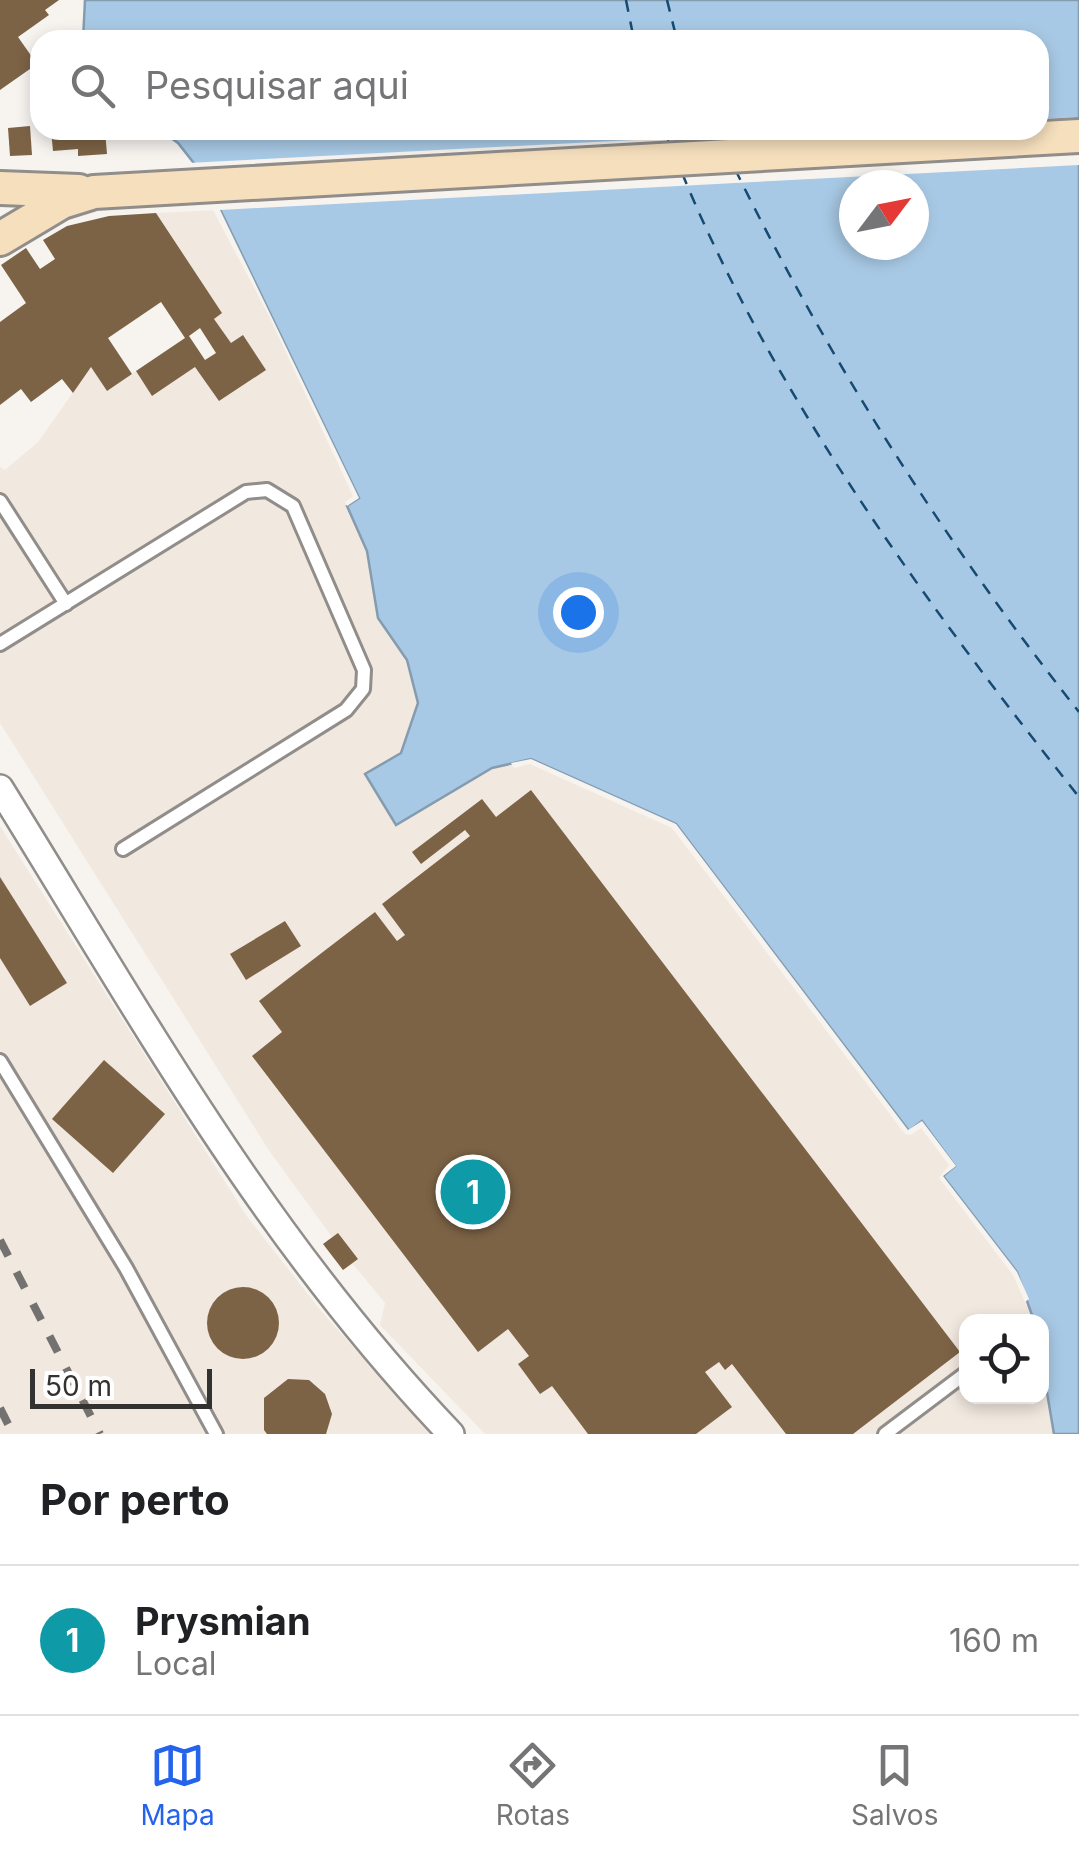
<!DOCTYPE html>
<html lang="pt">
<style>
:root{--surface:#fff;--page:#f6f6f6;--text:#202124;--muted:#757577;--line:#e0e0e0;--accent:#2563eb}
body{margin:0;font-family:Inter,sans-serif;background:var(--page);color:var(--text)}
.controls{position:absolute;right:30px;bottom:30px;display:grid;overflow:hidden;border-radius:20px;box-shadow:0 5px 15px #0003}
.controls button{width:90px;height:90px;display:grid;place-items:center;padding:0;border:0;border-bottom:2px solid var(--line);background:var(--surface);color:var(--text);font:50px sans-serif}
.compass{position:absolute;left:839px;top:170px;width:90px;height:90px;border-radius:50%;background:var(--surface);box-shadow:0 5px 15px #0003;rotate:58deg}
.scale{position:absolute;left:30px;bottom:25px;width:182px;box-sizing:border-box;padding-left:10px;border:5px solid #333231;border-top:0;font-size:28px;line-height:35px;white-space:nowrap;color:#333231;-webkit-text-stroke:8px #fff;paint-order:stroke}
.you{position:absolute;left:578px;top:612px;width:35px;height:35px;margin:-25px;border:8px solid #fff;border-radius:50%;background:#1a73e8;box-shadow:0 0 0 15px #1a73e833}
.badge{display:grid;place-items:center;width:65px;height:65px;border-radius:50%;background:var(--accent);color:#fff;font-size:32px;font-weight:700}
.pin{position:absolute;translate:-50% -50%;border:5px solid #fff;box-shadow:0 2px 10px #0006}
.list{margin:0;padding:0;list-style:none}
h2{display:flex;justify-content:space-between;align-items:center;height:130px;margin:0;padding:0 40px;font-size:42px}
h2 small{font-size:32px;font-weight:400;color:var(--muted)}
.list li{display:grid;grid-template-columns:65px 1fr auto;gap:30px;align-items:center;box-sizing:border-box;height:150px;padding:0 40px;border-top:2px solid var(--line)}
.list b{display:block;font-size:38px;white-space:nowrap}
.list p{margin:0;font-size:32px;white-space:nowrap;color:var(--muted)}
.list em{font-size:32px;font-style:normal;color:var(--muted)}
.icon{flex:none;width:55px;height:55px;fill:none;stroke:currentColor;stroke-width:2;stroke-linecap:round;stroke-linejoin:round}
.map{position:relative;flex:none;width:1079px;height:1434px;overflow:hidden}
.search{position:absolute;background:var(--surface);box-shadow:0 5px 15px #0003;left:30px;right:30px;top:30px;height:110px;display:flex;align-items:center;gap:25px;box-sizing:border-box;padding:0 35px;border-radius:30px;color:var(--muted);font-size:38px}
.sheet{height:280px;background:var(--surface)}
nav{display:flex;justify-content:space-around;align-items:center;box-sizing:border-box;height:140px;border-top:2px solid var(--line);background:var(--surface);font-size:28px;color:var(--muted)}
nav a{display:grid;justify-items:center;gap:5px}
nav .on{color:var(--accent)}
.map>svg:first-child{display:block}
.built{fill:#f1e8df}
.water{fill:#a8c9e5;stroke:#859caf;stroke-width:2.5;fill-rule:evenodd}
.pier{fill:#f7f4f0}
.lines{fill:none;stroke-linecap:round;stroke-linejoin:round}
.ferry{stroke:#164a70;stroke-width:2.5;stroke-dasharray:12 10;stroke-linecap:butt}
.building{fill:#7c6346;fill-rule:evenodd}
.service-casing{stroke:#908d8a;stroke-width:18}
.minor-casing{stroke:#908d8a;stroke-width:30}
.secondary-casing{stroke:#908d8a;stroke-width:38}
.service{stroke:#fff;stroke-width:12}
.minor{stroke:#fff;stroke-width:25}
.secondary{stroke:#f5dfbd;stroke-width:32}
.rail{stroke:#747270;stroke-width:8;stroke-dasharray:18 18;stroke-linecap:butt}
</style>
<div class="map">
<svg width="1079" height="1434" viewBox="0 0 1079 1434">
<rect width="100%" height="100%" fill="#f7f4f0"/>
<g class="built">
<path d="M219 210 359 498 347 507 367 551 378 618 407 660 418 703 401 753 365 775 396 825 492 767 531 759 676 824 908 1130 922 1121 956 1166 943 1176 1017 1272 1034 1321 966 1322V1396H1042V1363L1054 1434H485L380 1325 385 1303 353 1264 343 1270 323 1244 332 1237 270 1152 0 723V467L5 470 38 442 91 367 107 391 136 371 153 395 230 344 214 319 222 313 156 213Z"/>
<path d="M0 826 246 1215 321 1311 431 1434H0Z"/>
</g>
<path class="water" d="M85 0H1079V1434H1054L1042 1363V1322L1034 1321 1017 1272 943 1176 955 1166 922 1121 909 1131 676 824 531 759 492 768 396 825 365 774 401 753 418 703 407 660 378 618 367 551 347 506 359 498 204 176 178 143 160 130H1039V40H83ZM854 185H914V245H854Z"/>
<g class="pier">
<path d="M1079 117V165L220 210 359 498 347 506 345 502 353 496 268 314 188 163 826 130H1039V119Z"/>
<path d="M531 759 676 824 908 1130 922 1121 956 1166 943 1176 1017 1272 1029 1299 1025 1302 1013 1275 939 1178 949 1165 921 1128 911 1135 905 1134 672 828 530 764 514 768 511 763Z"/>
</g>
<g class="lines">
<g class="ferry">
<path d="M626 0 634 40"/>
<path d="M667 0 677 40"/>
<path d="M664 130 669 142"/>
<path d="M715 130 720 140"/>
<path d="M735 169C829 361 946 544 1079 712"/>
<path d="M682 173C774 397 929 608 1079 797"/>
</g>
</g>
<g class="building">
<path d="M0 0H59L45 10 49 15 18 37 37 64 0 90Z"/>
<path d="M30 126 32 155 10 156 8 128Z"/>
<path d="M51 130H105L107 154 78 156V149L53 151Z"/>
<path d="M156 213 222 313 214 319 231 343 243 335 266 370 219 401 195 367 152 396 136 371 185 338 161 302 108 338 132 374 107 391 91 367 73 393 62 379 31 402 21 389 0 405V322L26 303 1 265 26 248 40 269 55 259 43 240 67 226 109 216ZM200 328 216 353 205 360 189 336Z"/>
<path d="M531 790 960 1352 853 1434H786L732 1364 725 1370 719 1362 705 1372 732 1407 696 1434H588L552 1386 540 1394 518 1364 529 1356 508 1329 478 1352 252 1056 282 1032 259 1001 375 912 397 941 405 935 382 904 470 836 465 830 421 864 412 852 482 799 496 817Z"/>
<path d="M0 877 67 983 30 1006 0 958Z"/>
<path d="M285 921 301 946 246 980 230 954Z"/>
<path d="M104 1060 165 1114 113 1173 52 1119Z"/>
<path d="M338 1233 358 1259 343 1270 323 1244Z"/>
<circle cx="243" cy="1323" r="36"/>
<path d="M288 1379 309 1380 325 1394 332 1414 326 1434H267L264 1430V1398Z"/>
</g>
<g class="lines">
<g class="service-casing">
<g id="service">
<path d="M0 501 66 604"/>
<path d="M0 644 246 492 267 490 293 506 364 670 363 689 346 710 123 849"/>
<path d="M0 1061 126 1268 216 1434"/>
<path d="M885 1434 966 1373"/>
</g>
</g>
<g class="minor-casing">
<path id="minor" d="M0 788C142 1017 263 1237 451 1434"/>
</g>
<g class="secondary-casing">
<g id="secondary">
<path d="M0 188 79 191"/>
<path d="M0 239 62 202 94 192 1079 136"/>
</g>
</g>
<use href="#service" class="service"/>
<use href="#minor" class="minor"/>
<use href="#secondary" class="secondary"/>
<g class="rail">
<path d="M0 1240 100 1434"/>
<path d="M0 1408 13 1434"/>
</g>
</g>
</svg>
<div class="controls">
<button><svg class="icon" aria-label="locate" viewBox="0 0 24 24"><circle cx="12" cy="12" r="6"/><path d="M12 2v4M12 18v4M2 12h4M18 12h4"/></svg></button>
</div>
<svg class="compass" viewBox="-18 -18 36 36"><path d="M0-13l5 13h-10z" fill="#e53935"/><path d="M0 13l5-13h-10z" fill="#757577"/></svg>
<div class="scale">50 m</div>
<div class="you"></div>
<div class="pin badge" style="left:473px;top:1192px;background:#0f9aa8">1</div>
<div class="search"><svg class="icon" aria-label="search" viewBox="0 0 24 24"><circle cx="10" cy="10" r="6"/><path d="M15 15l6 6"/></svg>Pesquisar aqui</div>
</div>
<section class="sheet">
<h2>Por perto<small></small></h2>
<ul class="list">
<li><span class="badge" style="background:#0f9aa8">1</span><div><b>Prysmian</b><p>Local</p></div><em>160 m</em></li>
</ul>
</section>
<nav>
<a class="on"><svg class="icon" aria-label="map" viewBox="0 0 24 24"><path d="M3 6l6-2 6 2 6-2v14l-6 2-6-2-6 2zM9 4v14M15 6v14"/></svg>Mapa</a>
<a><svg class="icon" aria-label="directions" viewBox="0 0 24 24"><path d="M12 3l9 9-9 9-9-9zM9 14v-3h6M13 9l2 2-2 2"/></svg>Rotas</a>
<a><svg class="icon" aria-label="saved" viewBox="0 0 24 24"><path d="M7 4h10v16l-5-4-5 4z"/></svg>Salvos</a>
</nav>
